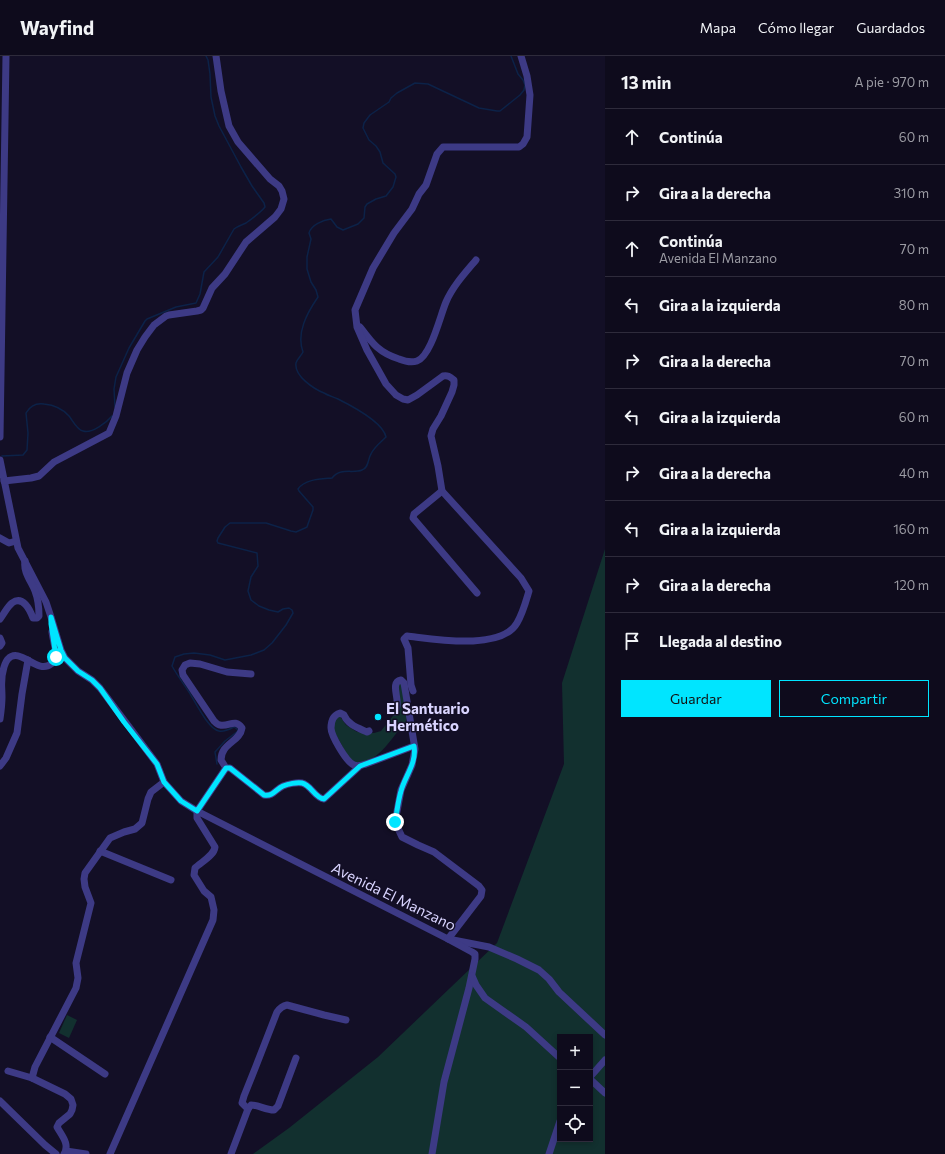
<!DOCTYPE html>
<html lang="es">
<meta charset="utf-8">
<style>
:root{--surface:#0e0b1c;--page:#1c1929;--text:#f1f3f6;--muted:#9b9ba3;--line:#2e2b3b;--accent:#00e5ff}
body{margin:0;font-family:Commissioner,sans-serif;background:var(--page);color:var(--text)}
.controls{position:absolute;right:12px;bottom:12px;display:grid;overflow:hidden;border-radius:0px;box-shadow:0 2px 6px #0003}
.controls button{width:36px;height:36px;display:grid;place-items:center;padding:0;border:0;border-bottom:1px solid var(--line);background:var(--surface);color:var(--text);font:20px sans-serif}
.stop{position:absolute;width:12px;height:12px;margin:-9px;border:3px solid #00e5ff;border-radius:50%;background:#fff}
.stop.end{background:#00e5ff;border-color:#fff;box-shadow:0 1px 4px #0008}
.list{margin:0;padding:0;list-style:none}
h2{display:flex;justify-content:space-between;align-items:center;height:52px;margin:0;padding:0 16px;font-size:17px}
h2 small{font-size:13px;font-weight:400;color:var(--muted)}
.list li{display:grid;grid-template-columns:26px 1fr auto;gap:12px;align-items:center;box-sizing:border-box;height:56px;padding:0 16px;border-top:1px solid var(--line)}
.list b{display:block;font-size:15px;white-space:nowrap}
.list p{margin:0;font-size:13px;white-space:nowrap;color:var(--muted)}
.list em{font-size:13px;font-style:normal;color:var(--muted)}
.actions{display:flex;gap:8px;padding:12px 16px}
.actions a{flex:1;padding:9px 0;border:1px solid var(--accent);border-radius:0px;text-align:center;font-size:14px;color:var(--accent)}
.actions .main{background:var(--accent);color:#111}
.icon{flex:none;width:22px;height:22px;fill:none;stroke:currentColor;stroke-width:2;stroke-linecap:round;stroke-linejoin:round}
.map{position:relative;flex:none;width:605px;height:1098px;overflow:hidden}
header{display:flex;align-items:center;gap:24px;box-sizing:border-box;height:56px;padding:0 20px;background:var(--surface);border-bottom:1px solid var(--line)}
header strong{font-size:19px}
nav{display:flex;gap:22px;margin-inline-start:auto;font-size:14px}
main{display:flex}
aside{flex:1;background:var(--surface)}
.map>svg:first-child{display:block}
.green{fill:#12302f;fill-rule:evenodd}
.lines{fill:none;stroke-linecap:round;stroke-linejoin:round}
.stream{stroke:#0c2248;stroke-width:1.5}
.minor{stroke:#3d3a85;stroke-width:7}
.route{stroke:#00e5ff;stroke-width:5}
.poi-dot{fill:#00e5ff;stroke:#130f26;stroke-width:1.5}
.labels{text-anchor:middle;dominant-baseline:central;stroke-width:3;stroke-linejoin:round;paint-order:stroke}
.poi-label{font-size:15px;font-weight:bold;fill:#d9d4ff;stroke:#130f26;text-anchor:start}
.street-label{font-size:15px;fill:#d9d4ff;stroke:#130f26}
</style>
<header>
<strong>Wayfind</strong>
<nav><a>Mapa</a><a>Cómo llegar</a><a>Guardados</a></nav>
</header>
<main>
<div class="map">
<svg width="605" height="1098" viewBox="0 0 605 1098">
<rect width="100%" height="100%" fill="#130f26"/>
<g class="green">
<path d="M605 493V1098H253L289 1072 378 1001 497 887 564 708 562 627ZM560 981H590V1083H560Z"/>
<path d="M402 627C403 637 407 653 407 661 406 668 399 674 395 679 385 692 368 714 350 704L333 673 335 661 339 659 346 669 357 676 374 677 381 675 396 656 397 629Z"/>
<path d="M67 959 77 964 69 982 59 977Z"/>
</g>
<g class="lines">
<g class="stream">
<path d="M115 351 114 333 116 321 129 292 145 265 147 263 176 251 196 247 200 238 204 216 218 201 234 173C238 170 242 169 246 167 253 162 260 157 265 151L264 147 252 130 241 111 219 70 215 60 211 41 210 18 208 4 206 0"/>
<path d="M2 400 23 399 27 394 28 377 26 357C30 350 37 347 44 348 54 349 62 352 69 360 73 365 77 374 83 375 92 378 107 366 112 360"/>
<path d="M217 708 215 696 225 685 238 675 237 673 234 671C230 673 223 676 219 675 208 673 195 645 189 636 183 627 177 619 172 610L175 601 184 598 194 597 210 599 225 604 251 599 264 594 272 587 286 569 293 557 292 554 289 552 283 553 278 556 269 554 259 550 251 544 248 535 251 521 258 510 257 497 218 487 217 485 218 482 225 471 230 467H266L291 475 296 476 305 472 307 471 308 468 313 454V451L299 435 298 433C305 423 321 423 332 422 341 411 353 418 362 414 369 412 368 402 371 398 374 391 381 386 386 381 383 366 352 350 338 343 334 341 329 340 324 337 314 333 294 320 296 307 297 303 301 300 303 296 296 277 307 257 318 241L316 234 311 226 307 213V201L311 183 309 177C311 169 323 164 331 163L337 171 343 174 358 168 364 162 365 151 367 148 376 143 386 140 393 131 396 121 395 118 383 107 380 96 376 90 369 84 363 72 364 67 370 59 389 46 391 42 397 37 415 27 428 28 479 52 497 55H500L520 39 524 34 525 29 523 24 518 18 511 0"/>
</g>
<g class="minor">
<path d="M360 271C372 287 379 297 399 303 404 305 411 307 417 305 431 300 440 260 446 246 453 230 465 217 476 204"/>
<path d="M0 381 6 0"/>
<path d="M0 404 18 492 46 546 51 561 61 594 65 602 78 615 92 624 100 632 157 708 164 726 181 745 197 755 448 883 489 891 517 903 539 914 549 923 559 936 605 979"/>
<path d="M4 425 31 422 39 420 54 406 109 377 116 360 127 317 137 294 145 281 154 269 166 260 169 259 197 255 201 254 203 252 212 232 225 218 246 186 275 161 281 153 284 143 282 135 279 130 270 123 238 86 229 70 221 35 216 0"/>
<path d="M442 435 414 458 413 462 477 537"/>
<path d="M0 482 9 487 16 485"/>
<path d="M0 563C4 558 7 551 12 547 23 539 30 554 33 562H37L39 560C39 551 38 543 35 535 31 525 23 516 25 505"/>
<path d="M0 582 2 587 0 590"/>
<path d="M251 618 227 616 200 608 190 607 185 609 182 614 183 619 214 665C215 666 218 669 220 669 229 671 235 662 242 672 240 686 221 687 221 704L226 712H230L264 739C273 741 276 733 283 730 288 728 297 726 302 727 311 729 315 742 324 743L360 710"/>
<path d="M413 635 411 629 408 592 404 583 407 580C434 583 501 595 517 567 523 557 526 545 529 535L521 522 442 435 438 410 431 380 433 373 441 360 452 336 454 329V324C450 321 448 319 443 320L417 339 408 344 403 343 396 339 386 328 367 294 357 271 355 254 373 212 394 177 412 153 419 138 426 129 437 98 443 91H519L523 88 527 81 530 39 527 20 521 0"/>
<path d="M395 656C396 654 397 652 397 650 399 642 390 626 401 624L404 627 415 693 412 709 401 734 395 766 402 781 418 789 434 796 479 830 482 834 481 840 448 883 472 896 475 898V903L469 932 444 1026 432 1098"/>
<path d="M0 663C1 656 2 649 2 641 2 629 0 624 4 611 5 608 6 605 8 603 20 590 37 619 51 608 54 606 56 604 56 600 56 593 53 584 52 576"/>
<path d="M369 675 367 676C358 672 348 669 344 659L340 657C333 659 331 665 331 672 331 679 346 706 354 709 358 711 362 709 366 708L414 690"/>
<path d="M0 710 6 702 17 677 22 638 28 604"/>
<path d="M100 795 171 824"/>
<path d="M472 920 476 929 485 942 526 971 560 1002"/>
<path d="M50 981 105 1018"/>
<path d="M8 1015 32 1022 65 1038 71 1043 73 1049 72 1054 70 1058 59 1067 57 1071C62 1080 70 1088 64 1098"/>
<path d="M590 1021 605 1004"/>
<path d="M32 1022 35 1011 76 932 78 922 76 907 91 847 85 831 84 823 85 817 110 782 124 776 135 773 142 767 148 743 151 736 164 726"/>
<path d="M590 1023 605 1037"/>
<path d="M0 1045 45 1089 56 1098"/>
<path d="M248 1053 242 1047 244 1040 256 1010 277 956C280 952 282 950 287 949L324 959 346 964"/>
<path d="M66 1095 86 1098"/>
<path d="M110 1098 213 864 214 854 211 841 204 835 194 819 195 812C201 806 214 800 215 791L197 762V755L226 712"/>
<path d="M231 1098 248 1053 251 1049C259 1049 265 1054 274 1054L278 1050 296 1002"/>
<path d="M549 1098 560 1065"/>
</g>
</g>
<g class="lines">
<path class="route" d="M56 601 51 568V561L61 594 65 602 78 615 92 624 100 632 124 666 157 708 164 726 181 745 197 755 226 712H230L264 739C273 741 276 733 283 730 288 728 297 726 302 727 311 729 315 742 324 743L360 710 414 690C417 707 405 720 401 735 398 745 397 756 395 766"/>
</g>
<circle class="poi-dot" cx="378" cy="661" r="4"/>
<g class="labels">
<g class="poi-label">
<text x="386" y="652">El Santuario<tspan x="386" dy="17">Hermético</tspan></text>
</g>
<g class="street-label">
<text transform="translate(394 840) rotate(26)">Avenida El Manzano</text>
</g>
</g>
</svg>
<div class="controls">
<button>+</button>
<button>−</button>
<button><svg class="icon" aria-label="locate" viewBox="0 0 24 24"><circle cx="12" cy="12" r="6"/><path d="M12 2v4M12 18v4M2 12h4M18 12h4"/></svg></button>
</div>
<div class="stop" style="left:56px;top:601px"></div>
<div class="stop end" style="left:395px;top:766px"></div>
</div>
<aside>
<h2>13 min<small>A pie · 970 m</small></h2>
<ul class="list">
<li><svg class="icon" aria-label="ahead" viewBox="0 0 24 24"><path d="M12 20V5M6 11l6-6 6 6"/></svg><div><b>Continúa</b></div><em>60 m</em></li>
<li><svg class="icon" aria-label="right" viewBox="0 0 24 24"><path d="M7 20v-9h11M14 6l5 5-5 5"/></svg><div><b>Gira a la derecha</b></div><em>310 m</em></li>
<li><svg class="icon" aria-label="ahead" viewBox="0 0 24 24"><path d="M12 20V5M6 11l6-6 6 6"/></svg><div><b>Continúa</b><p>Avenida El Manzano</p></div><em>70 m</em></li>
<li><svg class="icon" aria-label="left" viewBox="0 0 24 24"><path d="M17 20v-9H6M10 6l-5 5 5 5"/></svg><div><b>Gira a la izquierda</b></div><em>80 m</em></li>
<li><svg class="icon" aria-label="right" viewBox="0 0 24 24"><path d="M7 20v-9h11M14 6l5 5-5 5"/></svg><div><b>Gira a la derecha</b></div><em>70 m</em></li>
<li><svg class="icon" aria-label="left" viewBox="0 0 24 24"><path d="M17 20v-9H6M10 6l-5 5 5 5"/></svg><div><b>Gira a la izquierda</b></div><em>60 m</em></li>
<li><svg class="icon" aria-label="right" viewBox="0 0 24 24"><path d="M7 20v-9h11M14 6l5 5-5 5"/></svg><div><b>Gira a la derecha</b></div><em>40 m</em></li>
<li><svg class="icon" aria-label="left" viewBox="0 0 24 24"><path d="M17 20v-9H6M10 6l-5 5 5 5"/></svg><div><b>Gira a la izquierda</b></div><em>160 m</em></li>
<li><svg class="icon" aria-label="right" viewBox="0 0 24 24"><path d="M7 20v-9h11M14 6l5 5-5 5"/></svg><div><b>Gira a la derecha</b></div><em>120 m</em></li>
<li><svg class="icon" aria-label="arrive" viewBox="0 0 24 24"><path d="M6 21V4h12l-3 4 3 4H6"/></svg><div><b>Llegada al destino</b></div></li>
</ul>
<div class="actions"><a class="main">Guardar</a><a>Compartir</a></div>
</aside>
</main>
